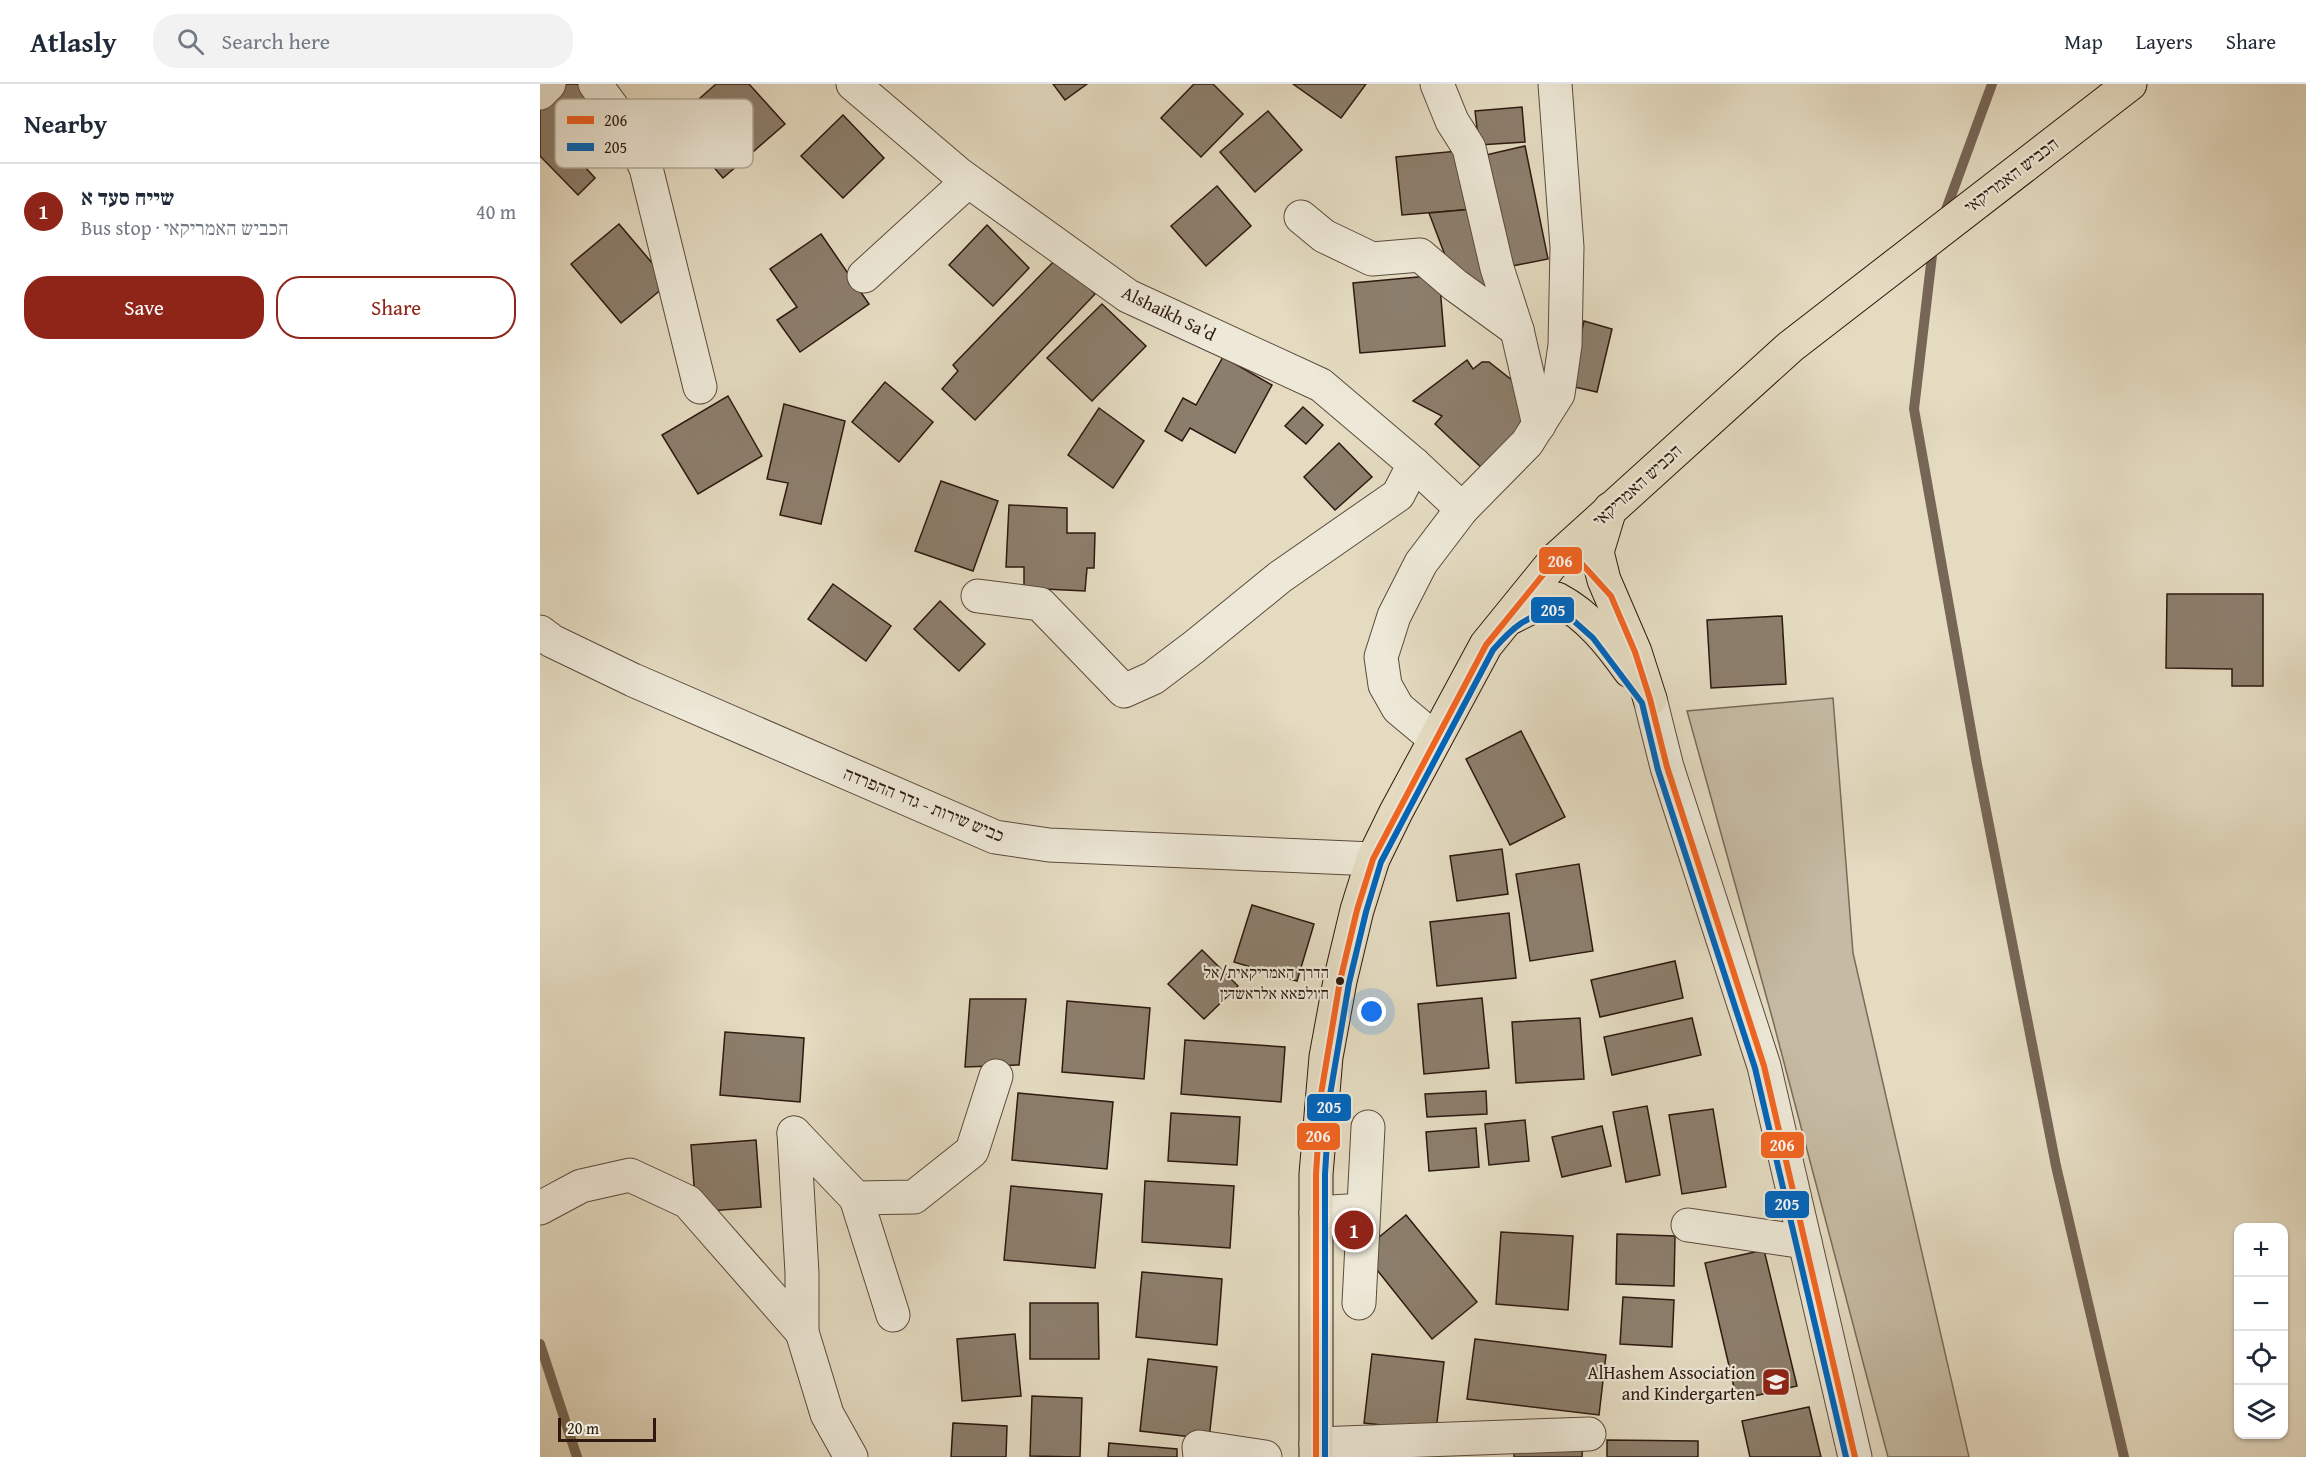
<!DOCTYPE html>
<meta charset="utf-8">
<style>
:root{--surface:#fff;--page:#f2f2f3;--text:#1f2937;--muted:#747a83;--line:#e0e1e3;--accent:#8f2418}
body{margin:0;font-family:"Gentium Book Plus","Frank Ruhl Libre",serif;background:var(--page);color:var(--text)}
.controls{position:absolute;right:18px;bottom:18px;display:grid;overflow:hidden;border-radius:12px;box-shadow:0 2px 4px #0004}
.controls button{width:54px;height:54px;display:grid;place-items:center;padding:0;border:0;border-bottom:2px solid var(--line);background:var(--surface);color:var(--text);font:30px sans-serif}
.scale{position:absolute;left:18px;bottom:15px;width:98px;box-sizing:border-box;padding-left:6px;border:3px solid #2d1910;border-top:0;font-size:16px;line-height:21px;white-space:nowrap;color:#2d1910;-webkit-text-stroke:4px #ede8d7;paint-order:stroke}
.you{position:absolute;left:832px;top:928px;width:21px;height:21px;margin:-15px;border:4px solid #fff;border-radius:50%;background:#1a73e8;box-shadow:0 0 0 9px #1a73e833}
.badge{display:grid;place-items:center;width:39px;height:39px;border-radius:50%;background:var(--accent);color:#fff;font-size:20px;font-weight:700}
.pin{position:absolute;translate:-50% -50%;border:3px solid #fff;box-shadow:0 2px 6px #0006}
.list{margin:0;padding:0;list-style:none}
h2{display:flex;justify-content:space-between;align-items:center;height:78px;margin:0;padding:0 24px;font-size:26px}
h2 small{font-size:20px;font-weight:400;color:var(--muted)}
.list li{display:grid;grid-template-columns:39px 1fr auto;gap:18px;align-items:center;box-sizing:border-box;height:96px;padding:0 24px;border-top:2px solid var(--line)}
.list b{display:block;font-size:22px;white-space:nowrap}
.list p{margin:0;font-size:20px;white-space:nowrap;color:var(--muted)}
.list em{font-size:20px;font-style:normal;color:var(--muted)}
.actions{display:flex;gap:12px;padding:18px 24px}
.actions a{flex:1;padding:14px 0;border:2px solid var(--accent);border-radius:24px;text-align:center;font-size:21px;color:var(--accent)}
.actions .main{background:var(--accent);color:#fff}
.icon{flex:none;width:33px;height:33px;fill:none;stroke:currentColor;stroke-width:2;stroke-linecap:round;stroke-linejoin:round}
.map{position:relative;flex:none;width:1766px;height:1373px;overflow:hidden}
header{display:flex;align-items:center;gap:36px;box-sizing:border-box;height:84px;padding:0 30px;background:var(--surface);border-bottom:2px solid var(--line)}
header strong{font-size:28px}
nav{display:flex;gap:33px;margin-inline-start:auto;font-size:21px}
.search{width:420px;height:54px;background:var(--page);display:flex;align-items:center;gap:15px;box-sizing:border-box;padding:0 21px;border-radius:24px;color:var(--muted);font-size:22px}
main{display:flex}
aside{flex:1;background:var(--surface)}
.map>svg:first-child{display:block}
.green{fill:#c5baa3;stroke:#796a5a;stroke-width:1.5}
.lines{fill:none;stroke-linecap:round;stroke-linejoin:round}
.stream{stroke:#766656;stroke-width:10}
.building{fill:#8c7e6c;stroke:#2d1910;stroke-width:1.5}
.minor-casing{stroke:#5b4a3c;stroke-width:35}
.major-casing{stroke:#2d1910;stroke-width:35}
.minor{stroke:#ede8d7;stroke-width:33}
.major{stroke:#e4dbc1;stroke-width:33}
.bus-1-casing{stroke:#ede8d7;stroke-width:10}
.bus-2-casing{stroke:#ede8d7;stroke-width:10}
.bus-1{stroke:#f26522;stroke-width:6}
.bus-2{stroke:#0065bd;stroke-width:6}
.bus-dot{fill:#2d1910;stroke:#ede8d7;stroke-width:2}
.labels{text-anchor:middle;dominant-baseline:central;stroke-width:4.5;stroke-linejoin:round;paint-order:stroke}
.bus-label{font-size:16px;fill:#2d1910;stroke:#ede8d7;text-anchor:end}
.street-label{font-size:18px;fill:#2d1910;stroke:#ede8d7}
.poi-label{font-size:18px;fill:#2d1910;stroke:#ede8d7;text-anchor:end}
.key{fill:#ede8d7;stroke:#b3aa9b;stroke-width:1.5}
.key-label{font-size:16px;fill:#2d1910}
.line-badge{stroke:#ede8d7;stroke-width:2}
.badge-label{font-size:16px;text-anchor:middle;font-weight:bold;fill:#fff}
</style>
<header>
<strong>Atlasly</strong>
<div class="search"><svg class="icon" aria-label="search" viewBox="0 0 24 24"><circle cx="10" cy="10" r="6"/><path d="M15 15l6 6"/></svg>Search here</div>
<nav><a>Map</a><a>Layers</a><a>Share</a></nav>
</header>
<main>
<aside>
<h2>Nearby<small></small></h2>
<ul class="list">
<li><span class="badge">1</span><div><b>שייח סעד א</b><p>Bus stop · הכביש האמריקאי</p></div><em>40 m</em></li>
</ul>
<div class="actions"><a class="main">Save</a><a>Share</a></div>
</aside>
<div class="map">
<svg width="1766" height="1373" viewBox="0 0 1766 1373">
<rect width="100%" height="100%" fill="#e4dbc1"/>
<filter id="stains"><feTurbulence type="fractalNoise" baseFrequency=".00333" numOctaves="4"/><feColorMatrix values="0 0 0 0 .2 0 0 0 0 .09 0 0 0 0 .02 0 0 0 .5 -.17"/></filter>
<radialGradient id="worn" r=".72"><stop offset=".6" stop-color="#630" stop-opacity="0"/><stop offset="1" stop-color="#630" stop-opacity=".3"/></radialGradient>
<path class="green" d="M1293 614 1313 869 1429 1373H1348L1232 933 1147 627Z"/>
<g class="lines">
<g class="stream">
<path d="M1403 134 1452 0"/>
<path d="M1393 163 1374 325 1437 680 1516 1082 1584 1373"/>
<path d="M0 1260 37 1373"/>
</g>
</g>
<g class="building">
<path d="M23 0H37L82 47 45 83 55 94 38 111 0 72V22Z"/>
<path d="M176 0H209L245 40 183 94 134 37Z"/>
<path d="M513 0H547L525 16Z"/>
<path d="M654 0H673L703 30 661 73 621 34Z"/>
<path d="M753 0H826L801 34Z"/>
<path d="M982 23 985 58 939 61 935 27Z"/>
<path d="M728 27 762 66 715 108 680 68Z"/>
<path d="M303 31 344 74 303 114 261 72Z"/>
<path d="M985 62 1008 175 962 184 937 73Z"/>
<path d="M928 66 934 125 862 131 856 73Z"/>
<path d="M677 102 711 142 666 182 631 142Z"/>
<path d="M934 125 961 220 911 187 889 129Z"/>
<path d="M79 140 129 199 81 239 31 180Z"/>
<path d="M447 141 489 184 453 222 409 181Z"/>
<path d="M281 150 329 220 260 268 237 236 257 223 230 185Z"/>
<path d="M519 172 555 210 435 336 402 305 418 287 413 281Z"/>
<path d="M899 191 905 262 820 269 813 199Z"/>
<path d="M562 220 606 262 552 317 507 274Z"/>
<path d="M1044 237 1072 245 1057 308 1030 302Z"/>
<path d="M683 273 732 301 695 369 650 344 642 357 625 347 643 314 656 321Z"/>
<path d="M927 276 933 285 942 278H949L978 301 983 346 945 387 895 340 902 332 873 317Z"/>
<path d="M345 298 393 338 359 378 312 338Z"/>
<path d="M188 312 222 372 158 410 122 351Z"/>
<path d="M244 320 305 337 281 440 240 431 248 399 227 395Z"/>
<path d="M763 323 783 341 766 360 745 342Z"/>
<path d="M559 324 604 357 573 404 528 371Z"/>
<path d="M799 359 832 393 795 426 764 393Z"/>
<path d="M401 397 458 417 433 487 375 467Z"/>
<path d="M469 421 527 424V449H555L554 484H547L545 507 484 504V483H466Z"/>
<path d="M293 500 351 542 326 577 268 535Z"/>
<path d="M1627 510H1723V602H1692V585L1626 584Z"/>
<path d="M400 517 445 560 419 587 374 545Z"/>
<path d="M1242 532 1246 600 1171 604 1167 536Z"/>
<path d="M981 647 1025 733 970 761 926 675Z"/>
<path d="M962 765 968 810 917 817 910 772Z"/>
<path d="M1039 780 1053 867 990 877 976 790Z"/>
<path d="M712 821 774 840 757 897 694 878Z"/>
<path d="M969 829 976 894 897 902 890 838Z"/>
<path d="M662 866 698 902 664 935 628 900Z"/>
<path d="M1135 877 1143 914 1060 933 1051 896Z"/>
<path d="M942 914 949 984 884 990 878 920Z"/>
<path d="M430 915H486L479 981 425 983Z"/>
<path d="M527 917 610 924 604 995 522 988Z"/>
<path d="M1040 934 1044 995 976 999 972 938Z"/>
<path d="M1152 934 1161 971 1072 991 1064 953Z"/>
<path d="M185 948 264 954 260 1018 180 1011Z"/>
<path d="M645 956 745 963 741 1018 641 1010Z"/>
<path d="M946 1007 947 1030 887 1033 885 1010Z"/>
<path d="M478 1009 573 1018 567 1085 472 1076Z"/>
<path d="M1107 1022 1120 1091 1086 1098 1073 1028Z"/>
<path d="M1173 1025 1186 1103 1142 1110 1129 1031Z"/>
<path d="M631 1029 700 1033 697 1081 628 1077Z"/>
<path d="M985 1036 989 1077 949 1081 945 1040Z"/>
<path d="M1062 1042 1071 1082 1022 1093 1012 1053Z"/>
<path d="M936 1044 939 1083 889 1087 886 1048Z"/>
<path d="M216 1056 221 1123 156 1128 151 1061Z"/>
<path d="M605 1097 694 1102 690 1164 602 1158Z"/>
<path d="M471 1102 562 1110 555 1184 464 1176Z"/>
<path d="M866 1131 937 1218 892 1255 822 1167Z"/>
<path d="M961 1148 1033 1152 1028 1226 956 1220Z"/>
<path d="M1077 1150 1135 1152 1134 1202 1076 1200Z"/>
<path d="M1224 1166 1257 1302 1197 1316 1165 1179Z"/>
<path d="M602 1188 682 1195 677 1261 596 1253Z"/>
<path d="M1083 1213 1134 1216 1132 1263 1080 1260Z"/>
<path d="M490 1219H558L559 1275H490Z"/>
<path d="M475 1250 481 1312 422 1317 417 1255Z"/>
<path d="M935 1255 1066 1271 1059 1331 927 1315Z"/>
<path d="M832 1270 904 1278 896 1347 824 1339Z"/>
<path d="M608 1275 677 1283 669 1355 600 1347Z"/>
<path d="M492 1312 542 1314 540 1373 490 1372Z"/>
<path d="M1269 1323 1281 1373H1210L1202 1337Z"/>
<path d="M413 1339 467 1342 466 1373H411Z"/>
<path d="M975 1352 1043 1355 1042 1373H974Z"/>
<path d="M1067 1356 1158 1357V1373H1067Z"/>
<path d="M569 1359 637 1365V1373H568Z"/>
</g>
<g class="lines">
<g class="minor-casing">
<g id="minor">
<path d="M55 0 84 39 106 84 160 303"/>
<path d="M313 0 420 91 588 212 781 301 874 380 922 425"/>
<path d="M897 0 912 37 929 64 957 184 977 246 999 341"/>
<path d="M0 9 9 0"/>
<path d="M761 133 784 152 832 175 880 171 915 201 977 246"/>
<path d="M324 192 428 97"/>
<path d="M438 512 500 520 584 607 613 594 654 563 740 493 858 411 874 380"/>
<path d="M0 548 12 557 93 596 455 753 509 761 833 775"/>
<path d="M1110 615 1127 683 1224 982 1315 1373"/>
<path d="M895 655 858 624 845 601 841 573 854 532 881 479 922 425 987 359 1018 310 1025 261 1027 163 1015 0"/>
<path d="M254 1049 262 1189V1248L287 1330 311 1373"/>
<path d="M254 1049 316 1114 374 1113 432 1067 456 992"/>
<path d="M316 1114 353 1231"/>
<path d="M0 1124 41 1102 90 1091 148 1118 262 1248"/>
<path d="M776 1129 823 1126"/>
<path d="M1148 1141 1265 1158"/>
<path d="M819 1219 828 1043"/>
<path d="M776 1360 1049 1350"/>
<path d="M660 1373 659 1363 725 1373"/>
</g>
</g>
<g class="major-casing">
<g id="major">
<path d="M1070 425 1057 468 1064 496 1095 568 1110 615"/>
<path d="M972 533 998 520 1017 515C1049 532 1070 559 1090 587"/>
<path d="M776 1373V1090L786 973 800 897 817 826 833 775 856 728 946 561 1015 476 1250 263 1590 0"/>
</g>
</g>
<use href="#minor" class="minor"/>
<use href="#major" class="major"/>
<g class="bus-1-casing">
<path id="bus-1" d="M776 1373V1090L781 1010 800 897 817 826 833 775 946 561 1015 476 1042 480 1071 512 1095 568 1110 615 1127 683 1224 982 1315 1373"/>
</g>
<g class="bus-2-casing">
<path id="bus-2" d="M785 1373V1090L790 1011 809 899 826 828 841 778 953 566C974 542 985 533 1016 525L1026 530 1053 554 1102 619 1118 686 1215 984 1306 1373"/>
</g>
<use href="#bus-1" class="bus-1"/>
<use href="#bus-2" class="bus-2"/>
</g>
<defs>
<g id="school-square" transform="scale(1.5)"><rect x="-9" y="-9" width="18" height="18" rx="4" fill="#8f2418" stroke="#ede8d7"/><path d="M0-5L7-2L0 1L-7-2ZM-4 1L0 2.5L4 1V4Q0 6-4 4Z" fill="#fff"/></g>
</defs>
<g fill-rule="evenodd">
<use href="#school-square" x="1236" y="1298"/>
</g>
<circle class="bus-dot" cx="800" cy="897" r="5"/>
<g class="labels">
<g class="bus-label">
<text x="789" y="888">הדרך האמריקאית/אל<tspan x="789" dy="21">ח׳ולפאא אלראשדין</tspan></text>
</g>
<g class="street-label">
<text transform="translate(1471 91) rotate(-37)">הכביש האמריקאי</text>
<text transform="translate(629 229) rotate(26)">Alshaikh Sa'd</text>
<text transform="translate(1097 401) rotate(-42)">הכביש האמריקאי</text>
<text transform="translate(384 720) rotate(22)">כביש שירות - גדר ההפרדה</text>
</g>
<g class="poi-label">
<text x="1215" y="1288">AlHashem Association<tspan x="1215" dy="21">and Kindergarten</tspan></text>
</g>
</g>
<rect x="15" y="15" width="198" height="69" rx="9" class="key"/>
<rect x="27" y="32" width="27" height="8" fill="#f26522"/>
<rect x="27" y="59" width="27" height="8" fill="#0065bd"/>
<g class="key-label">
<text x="64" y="42">206</text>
<text x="64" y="69">205</text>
</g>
<g class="line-badge">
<rect x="998" y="462" width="45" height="29" rx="6" fill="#f26522"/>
<rect x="990" y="512" width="45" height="28" rx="6" fill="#0065bd"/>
<rect x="766" y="1009" width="46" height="29" rx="6" fill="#0065bd"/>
<rect x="756" y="1038" width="45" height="29" rx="6" fill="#f26522"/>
<rect x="1220" y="1047" width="45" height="28" rx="6" fill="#f26522"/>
<rect x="1224" y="1106" width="46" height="29" rx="6" fill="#0065bd"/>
</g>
<g class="badge-label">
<text x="1020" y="483">206</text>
<text x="1013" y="532">205</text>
<text x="789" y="1029">205</text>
<text x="778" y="1058">206</text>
<text x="1242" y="1067">206</text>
<text x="1247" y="1126">205</text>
</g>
<rect width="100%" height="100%" filter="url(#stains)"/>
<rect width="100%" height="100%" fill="url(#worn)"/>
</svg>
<div class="controls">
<button>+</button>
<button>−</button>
<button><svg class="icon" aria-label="locate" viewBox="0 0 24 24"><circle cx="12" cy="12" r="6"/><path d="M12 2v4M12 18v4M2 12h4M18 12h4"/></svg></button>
<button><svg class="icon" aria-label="layers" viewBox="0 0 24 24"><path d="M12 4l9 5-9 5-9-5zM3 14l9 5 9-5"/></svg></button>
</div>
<div class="scale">20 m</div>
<div class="you"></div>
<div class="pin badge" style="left:814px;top:1146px">1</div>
</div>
</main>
